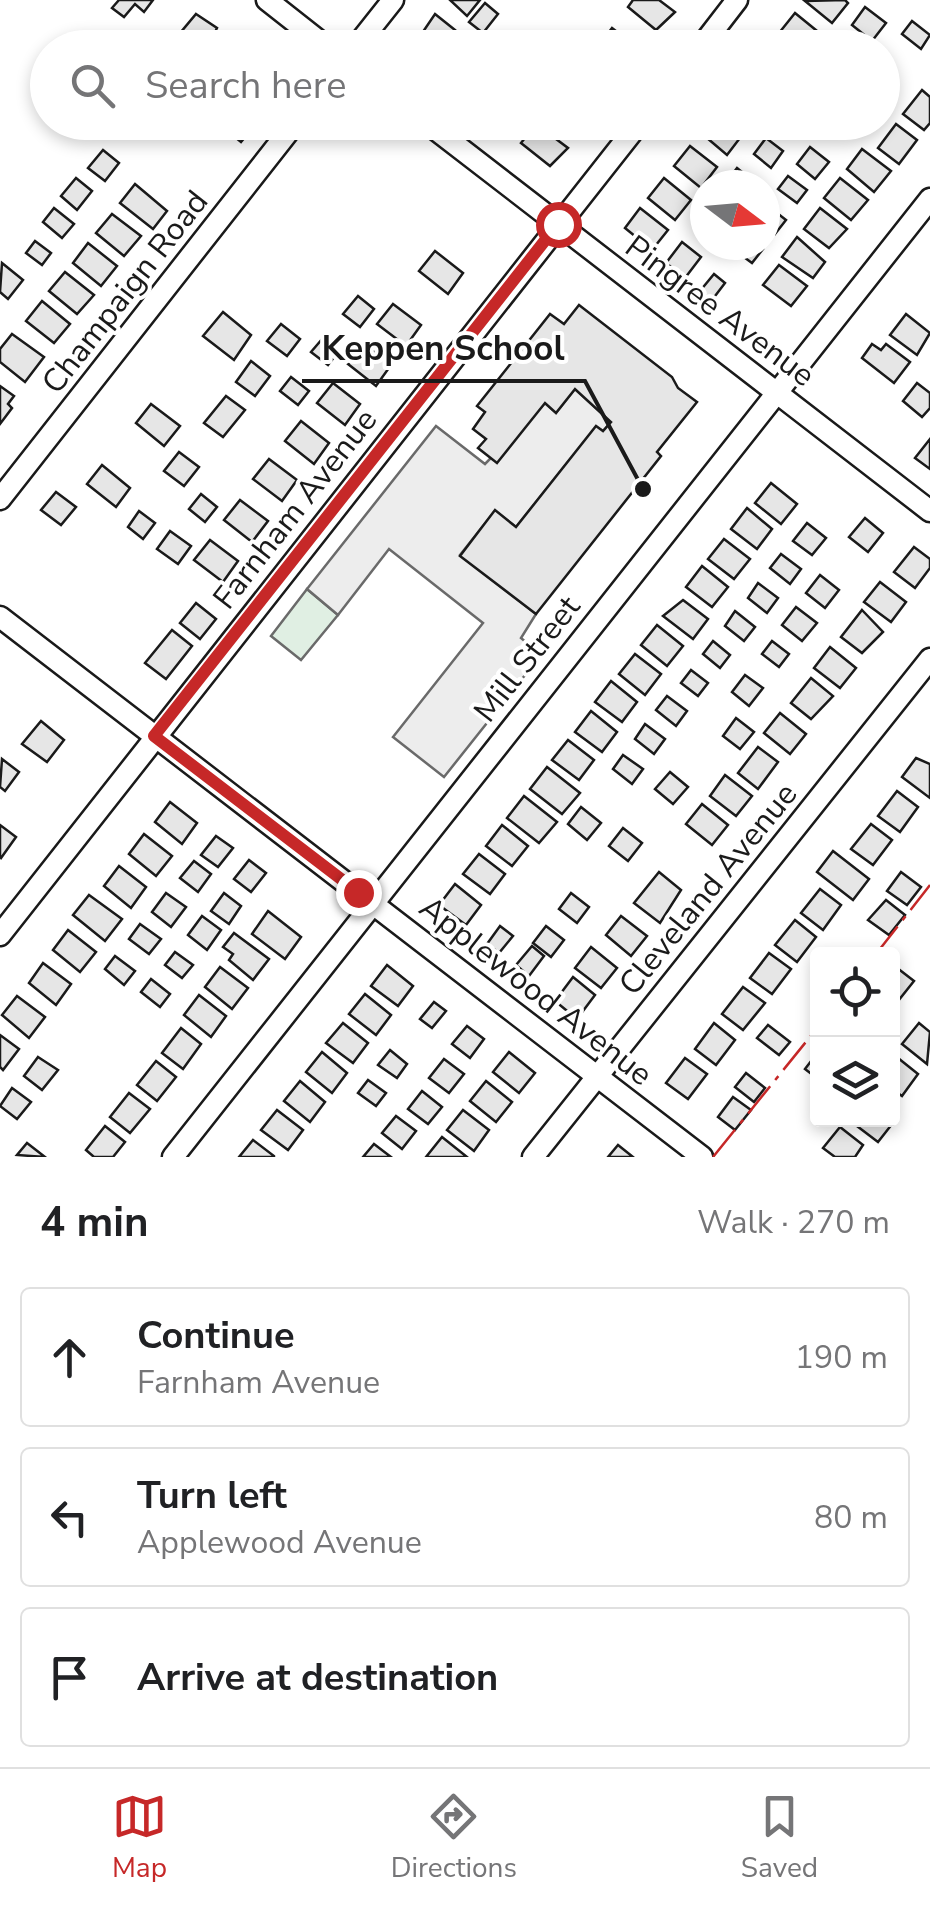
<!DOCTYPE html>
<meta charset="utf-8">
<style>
:root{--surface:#fff;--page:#f2f2f2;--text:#202124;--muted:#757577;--line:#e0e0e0;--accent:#c62828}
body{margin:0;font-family:"Nunito Sans",sans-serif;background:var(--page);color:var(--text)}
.controls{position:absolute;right:30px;bottom:30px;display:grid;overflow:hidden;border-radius:10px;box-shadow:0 5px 15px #0003}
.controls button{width:90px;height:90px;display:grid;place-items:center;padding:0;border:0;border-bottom:2px solid var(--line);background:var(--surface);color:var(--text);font:50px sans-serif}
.compass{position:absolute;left:690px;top:170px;width:90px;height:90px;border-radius:50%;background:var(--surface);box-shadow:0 5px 15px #0003;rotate:106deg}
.stop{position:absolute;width:30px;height:30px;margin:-22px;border:8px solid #c62828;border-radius:50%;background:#fff}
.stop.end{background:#c62828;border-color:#fff;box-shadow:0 2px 10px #0008}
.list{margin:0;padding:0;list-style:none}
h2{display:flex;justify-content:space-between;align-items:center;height:130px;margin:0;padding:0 40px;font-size:42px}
h2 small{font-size:32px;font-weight:400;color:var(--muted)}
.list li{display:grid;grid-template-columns:65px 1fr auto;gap:30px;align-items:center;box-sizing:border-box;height:140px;margin:0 20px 20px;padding:0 20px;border:2px solid var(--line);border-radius:10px}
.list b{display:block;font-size:38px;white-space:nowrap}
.list p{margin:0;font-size:32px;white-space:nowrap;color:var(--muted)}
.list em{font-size:32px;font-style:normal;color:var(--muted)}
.icon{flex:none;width:55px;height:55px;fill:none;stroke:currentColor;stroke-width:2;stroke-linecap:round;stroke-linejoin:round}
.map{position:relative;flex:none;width:930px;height:1157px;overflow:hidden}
.search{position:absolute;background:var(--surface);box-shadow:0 5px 15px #0003;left:30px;right:30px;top:30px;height:110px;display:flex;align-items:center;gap:25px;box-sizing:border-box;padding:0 35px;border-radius:55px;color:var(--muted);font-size:38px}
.sheet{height:610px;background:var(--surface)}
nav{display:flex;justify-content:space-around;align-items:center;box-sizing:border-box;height:140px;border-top:2px solid var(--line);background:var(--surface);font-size:28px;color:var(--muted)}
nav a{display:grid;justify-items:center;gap:5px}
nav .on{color:var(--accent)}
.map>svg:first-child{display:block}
.green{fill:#e0efe3;stroke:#6a6a6a;stroke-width:2.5}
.parking{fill:#ededed;stroke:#6a6a6a;stroke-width:2.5}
.building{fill:#e6e6e6;stroke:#1a1a1a;stroke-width:2.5}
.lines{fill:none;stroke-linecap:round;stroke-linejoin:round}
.minor-casing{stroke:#1a1a1a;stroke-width:25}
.minor{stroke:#fff;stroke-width:20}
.power{stroke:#c62828;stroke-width:2.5;stroke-dasharray:35 8 5 8;stroke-linecap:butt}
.route{stroke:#c62828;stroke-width:12}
.labels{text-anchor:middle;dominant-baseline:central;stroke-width:8;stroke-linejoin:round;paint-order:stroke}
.street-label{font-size:32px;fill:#1a1a1a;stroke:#fff}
.leader{fill:none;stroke:#1a1a1a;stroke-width:4}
.callout-dot{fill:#1a1a1a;stroke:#fff;stroke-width:4}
.callout-label{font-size:35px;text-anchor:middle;font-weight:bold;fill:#1a1a1a;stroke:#fff;stroke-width:8;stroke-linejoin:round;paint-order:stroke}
</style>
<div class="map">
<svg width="930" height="1157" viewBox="0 0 930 1157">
<rect width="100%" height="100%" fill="#fff"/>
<path class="green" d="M307 589 338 615 301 660 271 636Z"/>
<path class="parking" d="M575 389 611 422 603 431 596 427 516 527 495 511 460 555 536 614 521 638 541 655 444 777 393 737 483 623 389 549 338 615 307 589 436 426 485 464 545 403 556 413Z"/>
<g class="building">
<path d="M119 0H153L144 12 135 4 124 17 112 8Z"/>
<path d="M450 0H480L467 16Z"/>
<path d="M633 0H659L675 12 656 30 628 7Z"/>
<path d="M845 0 848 3 832 23 805 1Z"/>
<path d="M485 3 498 14 483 33 469 22Z"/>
<path d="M865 7 886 23 872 41 852 25Z"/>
<path d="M795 13 822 35 812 48H797L779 33Z"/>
<path d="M196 14 217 28 207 48H187L176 38Z"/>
<path d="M435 14 455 30 442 48H412Z"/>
<path d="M912 21 930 35 921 49 902 34Z"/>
<path d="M612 28 638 48H597Z"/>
<path d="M123 35 139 48H113Z"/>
<path d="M844 35 860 48H834Z"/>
<path d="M922 90 930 97V123L924 130 903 114Z"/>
<path d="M118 122H140L132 133Z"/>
<path d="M228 122H241L251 130 241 142 224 128Z"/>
<path d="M708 122H728L743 134 727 155 700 132Z"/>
<path d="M536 124 568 148 550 166 521 143Z"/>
<path d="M896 124 917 140 899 164 878 148Z"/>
<path d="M766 138 783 151 771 168 754 154Z"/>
<path d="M690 146 717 167 701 188 674 166Z"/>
<path d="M810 147 829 162 815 179 797 164Z"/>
<path d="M862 149 891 171 874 192 847 169Z"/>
<path d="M103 150 119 163 105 181 88 168Z"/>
<path d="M737 168 757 184 756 185 725 184Z"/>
<path d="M788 176 807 190 797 203 778 189Z"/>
<path d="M76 178 92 191 77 210 61 196Z"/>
<path d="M664 178 691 200 675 220 648 198Z"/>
<path d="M840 178 868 200 851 220 824 198Z"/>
<path d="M135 184 167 211 153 229 120 203Z"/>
<path d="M768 206 786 220 775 234 765 226Z"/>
<path d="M54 208 74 224 62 238 43 222Z"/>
<path d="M640 208 668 230 652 250 625 228Z"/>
<path d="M820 208 847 229 829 248 804 229Z"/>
<path d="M112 214 141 236 124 256 96 233Z"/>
<path d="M797 237 825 262 813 278 782 257Z"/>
<path d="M35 241 51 253 42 265 26 253Z"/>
<path d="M682 242 701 257 685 278 666 263Z"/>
<path d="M88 243 117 266 101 286 73 263Z"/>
<path d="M737 245H757L763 249 752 263 733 249Z"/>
<path d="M435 251 463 273 448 294 419 271Z"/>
<path d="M2 263 23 280 8 299 0 292Z"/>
<path d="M779 265 807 286 791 306 763 285Z"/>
<path d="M65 272 94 295 77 314 49 291Z"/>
<path d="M714 274 725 283 712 300 700 291Z"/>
<path d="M358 296 374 309 360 327 343 314Z"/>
<path d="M42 301 70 324 54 343 26 321Z"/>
<path d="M393 304 421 325 406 346 377 324Z"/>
<path d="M579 305 672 377 678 388 697 402 657 452 661 456 536 614 460 556 495 510 516 527 596 426 603 431 611 422 575 389 556 413 545 403 497 463 478 448 486 439 473 429 485 412 477 406 550 314 564 324Z"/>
<path d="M223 312 251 335 234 360 203 336Z"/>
<path d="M906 314 930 333 917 355 890 335Z"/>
<path d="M281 324 300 339 287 356 267 341Z"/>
<path d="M12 334 44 357 25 382 0 362V349Z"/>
<path d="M323 338 339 351 328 365 311 352Z"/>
<path d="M364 344 391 365 376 386 348 364Z"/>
<path d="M872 344 881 350 886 344 910 362 894 383 862 358Z"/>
<path d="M251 361 270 376 255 396 236 382Z"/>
<path d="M291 377 309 391 298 405 280 391Z"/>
<path d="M333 383 360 404 345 425 317 403Z"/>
<path d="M917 383 930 393V408L922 417 903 401Z"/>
<path d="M0 386 14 396 8 404 12 408 0 424Z"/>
<path d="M226 396 245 410 223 437 204 423Z"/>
<path d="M151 404 180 426 164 446 136 423Z"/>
<path d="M301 421 329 443 314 464 285 441Z"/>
<path d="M930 439V469L915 458Z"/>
<path d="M179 452 199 467 184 486 164 471Z"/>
<path d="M269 459 297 480 282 501 253 479Z"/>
<path d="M102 465 130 488 116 507 87 484Z"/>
<path d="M771 483 797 504 781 524 755 503Z"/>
<path d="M56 492 76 507 61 525 41 510Z"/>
<path d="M201 494 217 507 205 522 189 509Z"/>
<path d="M240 500 268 521 252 542 224 520Z"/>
<path d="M747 508 772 529 757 549 731 529Z"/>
<path d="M139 511 155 523 143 539 128 527Z"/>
<path d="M865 518 883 533 868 552 849 537Z"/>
<path d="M807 523 826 538 812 555 793 541Z"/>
<path d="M170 531 191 546 178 564 157 549Z"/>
<path d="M724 539 750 559 734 579 708 559Z"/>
<path d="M210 540 238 561 223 582 194 560Z"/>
<path d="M914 547 930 559V568L915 588 894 572Z"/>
<path d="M781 554 801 569 790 584 770 568Z"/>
<path d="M702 566 728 587 712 607 686 587Z"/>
<path d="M820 575 839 590 825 608 806 593Z"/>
<path d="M880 582 906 602 891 622 864 602Z"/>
<path d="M758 583 778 598 767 613 748 598Z"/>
<path d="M683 600 708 619 693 639 663 616Z"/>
<path d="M196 603 216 619 200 639 180 623Z"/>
<path d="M796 607 817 623 802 641 782 625Z"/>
<path d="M862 610 883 632 862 653 841 637Z"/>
<path d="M735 611 755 627 744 641 725 626Z"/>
<path d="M657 625 683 646 667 666 641 645Z"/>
<path d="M172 630 192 646 166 679 145 663Z"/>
<path d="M713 641 730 655 720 668 703 654Z"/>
<path d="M772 641 789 654 779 667 762 654Z"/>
<path d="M830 647 856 668 840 688 814 668Z"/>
<path d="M635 654 661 674 645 695 619 674Z"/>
<path d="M691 670 708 683 698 696 681 683Z"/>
<path d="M745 675 763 688 749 706 732 692Z"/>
<path d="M811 678 833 696 811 719 791 703Z"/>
<path d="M611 681 637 702 622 722 595 702Z"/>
<path d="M667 696 687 711 676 726 656 710Z"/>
<path d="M591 711 617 732 602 752 575 732Z"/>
<path d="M780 713 806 734 790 754 764 733Z"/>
<path d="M736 718 754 732 740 749 723 736Z"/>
<path d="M41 721 64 740 47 762 22 744Z"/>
<path d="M645 724 665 739 654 754 635 739Z"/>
<path d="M568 740 594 760 579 780 552 760Z"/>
<path d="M758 747 778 762 758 789 738 773Z"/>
<path d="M623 755 643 769 632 784 613 769Z"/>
<path d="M916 758 930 764V798L902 777Z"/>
<path d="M2 759 19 772 5 791 0 787Z"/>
<path d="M547 767 580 793 562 814 530 789Z"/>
<path d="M670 772 688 787 673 804 655 789Z"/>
<path d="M725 775 752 796 736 816 710 796Z"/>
<path d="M897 791 918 807 900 832 878 816Z"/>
<path d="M524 796 557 822 539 843 507 818Z"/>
<path d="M170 802 197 823 182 844 155 822Z"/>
<path d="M702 804 728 825 712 845 686 824Z"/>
<path d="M581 807 601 823 587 840 568 824Z"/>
<path d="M871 824 892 840 873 865 851 849Z"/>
<path d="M0 825 16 837 1 858 0 857Z"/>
<path d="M502 825 528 846 512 866 486 846Z"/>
<path d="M623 828 642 843 628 861 609 846Z"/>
<path d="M144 834 172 856 156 876 129 854Z"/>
<path d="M216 836 233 848 218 867 201 855Z"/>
<path d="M833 851 869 879 853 900 817 872Z"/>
<path d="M479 854 505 874 490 894 463 874Z"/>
<path d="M249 860 266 873 251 892 234 879Z"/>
<path d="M194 861 211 874 198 892 180 878Z"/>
<path d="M119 866 146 887 131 908 104 886Z"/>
<path d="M659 872 681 890 660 923 634 903Z"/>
<path d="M901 872 921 887 907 905 887 891Z"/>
<path d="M455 884 481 905 466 925 439 905Z"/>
<path d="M820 889 841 905 823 930 801 913Z"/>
<path d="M166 893 186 907 171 927 152 912Z"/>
<path d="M224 893 241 906 229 924 211 911Z"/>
<path d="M571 893 589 907 577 923 559 909Z"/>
<path d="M89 895 122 919 105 941 73 915Z"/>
<path d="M886 900 905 915 889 935 868 920Z"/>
<path d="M268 911 301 937 285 959 252 934Z"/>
<path d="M202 916 221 930 207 950 188 935Z"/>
<path d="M621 916 647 936 631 956 606 935Z"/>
<path d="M795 920 816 937 797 962 775 945Z"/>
<path d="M140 924 161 939 149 954 129 939Z"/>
<path d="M500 926 513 936 499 953 487 944Z"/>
<path d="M546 926 564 940 551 957 533 943Z"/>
<path d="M68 930 96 952 80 972 53 950Z"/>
<path d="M234 933 269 959 253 980 229 960 233 954 223 947Z"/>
<path d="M532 946 544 956 529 976 516 965Z"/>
<path d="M591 947 617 968 601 988 575 968Z"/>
<path d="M175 952 193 965 182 978 165 965Z"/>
<path d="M769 953 791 969 772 994 750 978Z"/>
<path d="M115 956 135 971 124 985 105 969Z"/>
<path d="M43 963 71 984 56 1005 29 983Z"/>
<path d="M892 964 914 981 898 1001 892 997Z"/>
<path d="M387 965 413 986 398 1006 371 986Z"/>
<path d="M220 967 248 988 232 1009 205 987Z"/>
<path d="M573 977 595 995 577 1019 555 1001Z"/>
<path d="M151 979 170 994 160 1007 141 992Z"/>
<path d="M743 987 765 1003 743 1030 722 1014Z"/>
<path d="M365 994 391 1015 376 1035 349 1014Z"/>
<path d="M199 995 226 1016 211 1037 184 1015Z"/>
<path d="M17 996 45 1017 29 1038 2 1015Z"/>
<path d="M434 1002 446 1011 432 1028 420 1019Z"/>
<path d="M343 1023 368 1043 353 1063 326 1043Z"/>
<path d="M714 1023 735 1040 716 1065 695 1049Z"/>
<path d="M919 1023 930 1032 927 1064 902 1044Z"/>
<path d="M768 1025 790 1042 779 1055 757 1038Z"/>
<path d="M467 1026 484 1039 470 1058 452 1044Z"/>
<path d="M181 1028 201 1044 183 1069 162 1053Z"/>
<path d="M0 1035 19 1049 3 1070 0 1067Z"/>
<path d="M390 1050 407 1064 397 1078 378 1065Z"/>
<path d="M322 1052 347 1073 332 1093 306 1072Z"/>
<path d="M509 1052 535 1073 519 1093 493 1072Z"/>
<path d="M893 1054 918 1074 902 1096 892 1089Z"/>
<path d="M815 1056 818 1057V1079L805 1069Z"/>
<path d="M38 1057 58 1070 42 1090 24 1076Z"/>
<path d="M685 1058 707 1074 688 1099 666 1083Z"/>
<path d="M444 1059 464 1074 449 1093 429 1078Z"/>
<path d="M156 1061 176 1077 157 1101 137 1085Z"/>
<path d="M746 1073 765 1088 754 1102 735 1087Z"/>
<path d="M368 1080 386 1093 376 1106 358 1093Z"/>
<path d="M300 1081 325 1102 310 1122 284 1101Z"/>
<path d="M486 1081 512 1102 496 1122 470 1101Z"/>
<path d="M12 1088 31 1102 17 1119 0 1106Z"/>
<path d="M422 1091 442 1107 428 1124 408 1109Z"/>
<path d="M129 1093 150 1109 130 1133 110 1117Z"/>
<path d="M733 1097 751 1110 735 1130 718 1117Z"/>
<path d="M277 1110 303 1130 288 1150 261 1130Z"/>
<path d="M463 1110 489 1130 474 1151 447 1130Z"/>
<path d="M396 1116 416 1131 402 1149 382 1133Z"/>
<path d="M892 1117 896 1119 878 1142 849 1120Z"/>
<path d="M105 1126 125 1142 113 1157H94L86 1150Z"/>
<path d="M840 1127 863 1145 855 1157H835L823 1148Z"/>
<path d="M442 1137 467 1157H426Z"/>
<path d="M253 1140 274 1156V1157H239Z"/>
<path d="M27 1143 45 1157 17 1155Z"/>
<path d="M374 1144 391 1157H363Z"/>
<path d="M618 1145 633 1157H608Z"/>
</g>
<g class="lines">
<g class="minor-casing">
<g id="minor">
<path d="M267 0 328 48"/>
<path d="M355 48 393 0"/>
<path d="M700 48 737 0"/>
<path d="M426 122 930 511"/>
<path d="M0 499 296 122"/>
<path d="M0 617 702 1157"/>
<path d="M0 935 640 122"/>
<path d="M173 1157 930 199"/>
<path d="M533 1157 930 659"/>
</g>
</g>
<use href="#minor" class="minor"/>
<g class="power">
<path d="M876 954 930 885"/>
<path d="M713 1157 818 1027"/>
</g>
</g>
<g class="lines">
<path class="route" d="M358 892 154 736 558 224"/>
</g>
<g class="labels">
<g class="street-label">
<text transform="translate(125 292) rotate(-52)">Champaign Road</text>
<text transform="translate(720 311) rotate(37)">Pingree Avenue</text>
<text transform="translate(295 509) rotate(-52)">Farnham Avenue</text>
<text transform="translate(527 659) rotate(-52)">Mill Street</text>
<text transform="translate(708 889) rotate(-51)">Cleveland Avenue</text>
<text transform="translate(536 991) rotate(38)">Applewood Avenue</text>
</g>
</g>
<path class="leader" d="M643 489L585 381H302"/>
<circle class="callout-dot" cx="643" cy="489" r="10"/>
<g class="callout-label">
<text x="443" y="360">Keppen School</text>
</g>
</svg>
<div class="controls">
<button><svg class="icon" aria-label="locate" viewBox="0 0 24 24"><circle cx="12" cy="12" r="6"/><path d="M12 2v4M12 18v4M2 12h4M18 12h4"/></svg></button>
<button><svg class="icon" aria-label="layers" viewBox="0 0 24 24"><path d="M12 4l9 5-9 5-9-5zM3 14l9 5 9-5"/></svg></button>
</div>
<svg class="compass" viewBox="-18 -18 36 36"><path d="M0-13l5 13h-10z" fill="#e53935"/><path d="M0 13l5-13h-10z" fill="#757577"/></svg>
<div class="stop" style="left:558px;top:224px"></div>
<div class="stop end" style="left:358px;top:892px"></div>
<div class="search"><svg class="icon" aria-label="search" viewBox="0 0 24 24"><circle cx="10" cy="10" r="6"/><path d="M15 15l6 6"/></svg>Search here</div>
</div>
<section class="sheet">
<h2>4 min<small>Walk · 270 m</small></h2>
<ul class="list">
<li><svg class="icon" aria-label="ahead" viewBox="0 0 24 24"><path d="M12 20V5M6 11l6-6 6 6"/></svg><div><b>Continue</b><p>Farnham Avenue</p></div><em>190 m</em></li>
<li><svg class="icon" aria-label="left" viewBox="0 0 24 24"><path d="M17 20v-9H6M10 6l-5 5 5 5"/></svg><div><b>Turn left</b><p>Applewood Avenue</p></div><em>80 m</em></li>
<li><svg class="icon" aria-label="arrive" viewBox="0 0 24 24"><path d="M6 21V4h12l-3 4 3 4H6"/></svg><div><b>Arrive at destination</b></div></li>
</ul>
</section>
<nav>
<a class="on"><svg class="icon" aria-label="map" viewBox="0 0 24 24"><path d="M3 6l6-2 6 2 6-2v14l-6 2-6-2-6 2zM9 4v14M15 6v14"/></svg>Map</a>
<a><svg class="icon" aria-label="directions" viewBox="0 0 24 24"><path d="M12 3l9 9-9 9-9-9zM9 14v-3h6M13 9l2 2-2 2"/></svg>Directions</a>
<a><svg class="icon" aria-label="saved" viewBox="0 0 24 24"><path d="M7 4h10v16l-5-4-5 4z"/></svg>Saved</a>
</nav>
